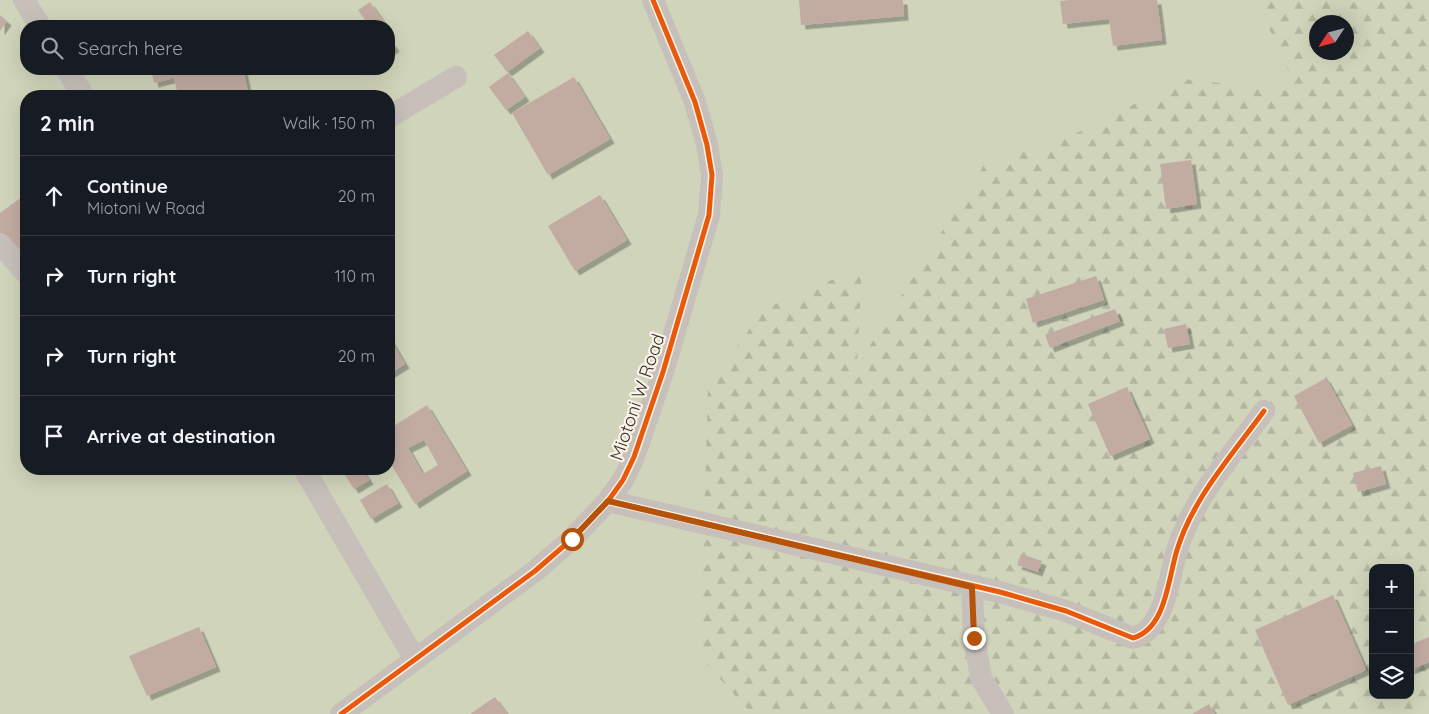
<!DOCTYPE html>
<meta charset="utf-8">
<style>
:root{--surface:#171b24;--page:#242831;--text:#f1f3f6;--muted:#9ea1a6;--line:#363941}
body{margin:0;font-family:Quicksand,sans-serif;background:var(--page);color:var(--text)}
.controls{position:absolute;right:15px;bottom:15px;display:grid;overflow:hidden;border-radius:10px;box-shadow:0 5px 20px #0002}
.controls button{width:45px;height:45px;display:grid;place-items:center;padding:0;border:0;border-bottom:1px solid var(--line);background:var(--surface);color:var(--text);font:25px sans-serif}
.compass{position:absolute;left:1309px;top:15px;width:45px;height:45px;border-radius:50%;background:var(--surface);box-shadow:0 5px 20px #0002;rotate:234deg}
.stop{position:absolute;width:15px;height:15px;margin:-11px;border:4px solid #b45309;border-radius:50%;background:#fff}
.stop.end{background:#b45309;border-color:#fff;box-shadow:0 1px 5px #0008}
.list{margin:0;padding:0;list-style:none}
h2{display:flex;justify-content:space-between;align-items:center;height:65px;margin:0;padding:0 20px;font-size:21px}
h2 small{font-size:16px;font-weight:400;color:var(--muted)}
.list li{display:grid;grid-template-columns:32px 1fr auto;gap:15px;align-items:center;box-sizing:border-box;height:80px;padding:0 20px;border-top:1px solid var(--line)}
.list b{display:block;font-size:19px;white-space:nowrap}
.list p{margin:0;font-size:16px;white-space:nowrap;color:var(--muted)}
.list em{font-size:16px;font-style:normal;color:var(--muted)}
.icon{flex:none;width:28px;height:28px;fill:none;stroke:currentColor;stroke-width:2;stroke-linecap:round;stroke-linejoin:round}
.map{position:relative;flex:none;width:1429px;height:714px;overflow:hidden}
.search{position:absolute;background:var(--surface);box-shadow:0 5px 20px #0002;left:20px;top:20px;width:375px;height:55px;display:flex;align-items:center;gap:12px;box-sizing:border-box;padding:0 18px;border-radius:20px;color:var(--muted);font-size:19px}
.panel{position:absolute;background:var(--surface);box-shadow:0 5px 20px #0002;left:20px;top:90px;width:375px;height:385px;border-radius:20px}
.map>svg:first-child{display:block}
.green{fill:#cfd4ba;fill-rule:evenodd}
.forest{fill:url(#forest-firs);fill-rule:evenodd}
.building{fill:#c2aca2;fill-rule:evenodd;filter:url(#shadow)}
.lines{fill:none;stroke-linecap:round;stroke-linejoin:round}
.street{stroke:#c7c0ba;stroke-width:22}
.cycleway-casing{stroke:#faf3e9;stroke-width:8}
.cycleway{stroke:#e8590c;stroke-width:5}
.route{stroke:#b45309;stroke-width:6}
.labels{text-anchor:middle;dominant-baseline:central;stroke-width:4.5;stroke-linejoin:round;paint-order:stroke}
.street-label{font-size:18px;fill:#382e28;stroke:#faf3e9}
</style>
<div class="map">
<svg width="1429" height="714" viewBox="0 0 1429 714">
<defs>
<pattern id="forest-firs" width="22" height="20" patternUnits="userSpaceOnUse" patternTransform="scale(1.25)"><rect width="22" height="20" fill="#cfd4ba"/><path d="M5 1l3.5 6h-7zM16 11l3.5 6h-7z" fill="#b2b6a0"/></pattern>
<filter id="shadow"><feDropShadow dx="4.5" dy="4.5" stdDeviation="0" flood-color="#0004"/></filter>
</defs>
<rect width="100%" height="100%" fill="#eee8e1"/>
<path class="green" d="M0 0H1429V714H0ZM1316 22H1346V52H1316ZM26 26H389V69H26ZM26 96H389V469H26ZM1373 568H1410V695H1373Z"/>
<path class="forest" d="M1256 0H1429V714H752L700 657 708 387 764 309 862 267 857 366 984 165 1071 136 1184 79 1298 92ZM1316 22H1346V52H1316ZM1373 568H1410V695H1373Z"/>
<g class="building">
<path d="M799 0H903L904 16 801 25Z"/>
<path d="M1070 0H1157L1162 40 1113 46 1109 19 1063 24 1060 1Z"/>
<path d="M370 2 386 25 384 26H369L358 10Z"/>
<path d="M0 15 7 21 0 31Z"/>
<path d="M528 31 540 48 507 72 494 55Z"/>
<path d="M389 39 395 47 389 52Z"/>
<path d="M151 69H243L249 96H178L174 78 154 83Z"/>
<path d="M508 73 525 97 506 110 489 87Z"/>
<path d="M574 77 610 139 548 175 512 113Z"/>
<path d="M1191 160 1197 204 1166 209 1160 164Z"/>
<path d="M26 194V256L17 263 0 239V213Z"/>
<path d="M600 195 627 240 575 271 548 226Z"/>
<path d="M1096 276 1104 300 1033 323 1026 299Z"/>
<path d="M1115 309 1120 321 1050 348 1045 335Z"/>
<path d="M1186 324 1190 344 1168 348 1164 329Z"/>
<path d="M389 337 405 364 389 374Z"/>
<path d="M1326 378 1352 425 1319 443 1294 396Z"/>
<path d="M1127 387 1150 439 1110 456 1088 404Z"/>
<path d="M427 405 467 471 415 504 389 461V429ZM424 440 438 465 423 474 408 448Z"/>
<path d="M1381 466 1386 484 1358 492 1353 473Z"/>
<path d="M341 469H362L369 480 354 489Z"/>
<path d="M387 484 398 503 371 519 360 500Z"/>
<path d="M1021 554 1042 561 1038 572 1017 565Z"/>
<path d="M1333 595 1366 670 1288 705 1255 630Z"/>
<path d="M199 627 216 667 147 696 129 656Z"/>
<path d="M1429 637V662L1410 670V645Z"/>
<path d="M495 697 507 714H470Z"/>
<path d="M1209 704 1215 714H1192Z"/>
</g>
<g class="lines">
<g class="street">
<path d="M24 0 40 26"/>
<path d="M66 69 84 96"/>
<path d="M389 117 456 77"/>
<path d="M0 244 26 273"/>
<path d="M304 469 414 658"/>
<path d="M608 501 1000 592 1066 611 1133 638C1166 629 1168 579 1177 550 1193 498 1232 455 1264 411"/>
<path d="M972 587 974 638 981 678 1003 714"/>
<path d="M341 714 535 571 572 539 608 501 623 480 634 457 663 372 709 215 712 175 707 145 695 102 653 0"/>
</g>
<g class="cycleway-casing">
<g id="cycleway">
<path d="M608 501 1000 592 1066 611 1133 638C1166 629 1168 579 1177 550 1193 498 1232 455 1264 411"/>
<path d="M341 714 535 571 572 539 608 501 623 480 634 457 663 372 709 215 712 175 707 145 695 102 653 0"/>
</g>
</g>
<use href="#cycleway" class="cycleway"/>
</g>
<g class="lines">
<path class="route" d="M572 539 608 501 972 587 974 638"/>
</g>
<g class="labels">
<g class="street-label">
<text transform="translate(637 397) rotate(-71)">Miotoni W Road</text>
</g>
</g>
</svg>
<div class="controls">
<button>+</button>
<button>−</button>
<button><svg class="icon" aria-label="layers" viewBox="0 0 24 24"><path d="M12 4l9 5-9 5-9-5zM3 14l9 5 9-5"/></svg></button>
</div>
<svg class="compass" viewBox="-18 -18 36 36"><path d="M0-13l5 13h-10z" fill="#e53935"/><path d="M0 13l5-13h-10z" fill="#9ea1a6"/></svg>
<div class="stop" style="left:572px;top:539px"></div>
<div class="stop end" style="left:974px;top:638px"></div>
<div class="search"><svg class="icon" aria-label="search" viewBox="0 0 24 24"><circle cx="10" cy="10" r="6"/><path d="M15 15l6 6"/></svg>Search here</div>
<section class="panel">
<h2>2 min<small>Walk · 150 m</small></h2>
<ul class="list">
<li><svg class="icon" aria-label="ahead" viewBox="0 0 24 24"><path d="M12 20V5M6 11l6-6 6 6"/></svg><div><b>Continue</b><p>Miotoni W Road</p></div><em>20 m</em></li>
<li><svg class="icon" aria-label="right" viewBox="0 0 24 24"><path d="M7 20v-9h11M14 6l5 5-5 5"/></svg><div><b>Turn right</b></div><em>110 m</em></li>
<li><svg class="icon" aria-label="right" viewBox="0 0 24 24"><path d="M7 20v-9h11M14 6l5 5-5 5"/></svg><div><b>Turn right</b></div><em>20 m</em></li>
<li><svg class="icon" aria-label="arrive" viewBox="0 0 24 24"><path d="M6 21V4h12l-3 4 3 4H6"/></svg><div><b>Arrive at destination</b></div></li>
</ul>
</section>
</div>
